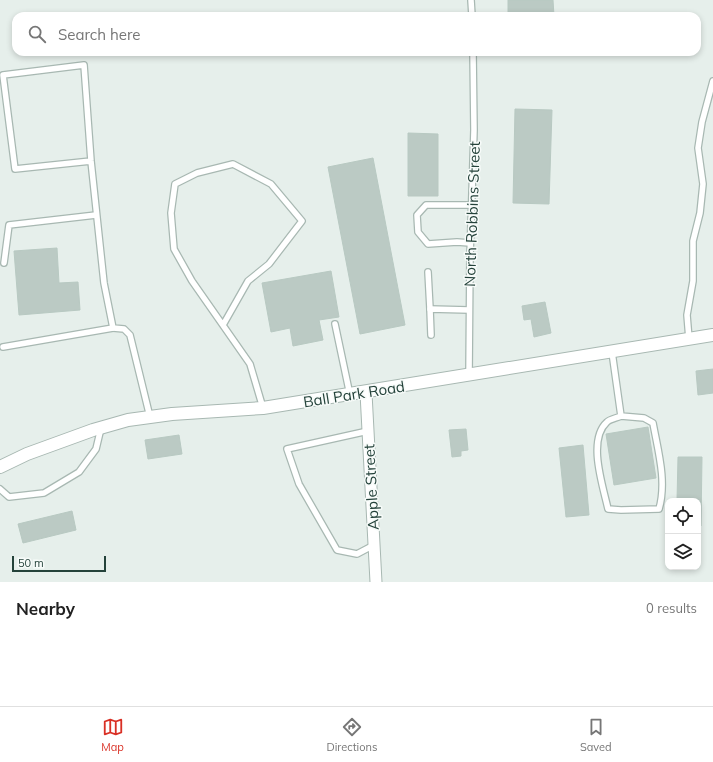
<!DOCTYPE html>
<style>
:root{--surface:#fff;--page:#f2f2f2;--text:#222;--muted:#767676;--line:#e0e0e0;--accent:#d93025}
body{margin:0;font-family:Mulish,sans-serif;background:var(--page);color:var(--text)}
.controls{position:absolute;right:12px;bottom:12px;display:grid;overflow:hidden;border-radius:8px;box-shadow:0 2px 6px #0003}
.controls button{width:36px;height:36px;display:grid;place-items:center;padding:0;border:0;border-bottom:1px solid var(--line);background:var(--surface);color:var(--text);font:20px sans-serif}
.scale{position:absolute;left:12px;bottom:10px;width:94px;box-sizing:border-box;padding-left:4px;border:2px solid #24423a;border-top:0;font-size:11px;line-height:14px;white-space:nowrap;color:#24423a;-webkit-text-stroke:3px #f7fbf9;paint-order:stroke}
.list{margin:0;padding:0;list-style:none}
h2{display:flex;justify-content:space-between;align-items:center;height:52px;margin:0;padding:0 16px;font-size:17px}
h2 small{font-size:13px;font-weight:400;color:var(--muted)}
.icon{flex:none;width:22px;height:22px;fill:none;stroke:currentColor;stroke-width:2;stroke-linecap:round;stroke-linejoin:round}
.map{position:relative;flex:none;width:713px;height:582px;overflow:hidden}
.search{position:absolute;background:var(--surface);box-shadow:0 2px 6px #0003;left:12px;right:12px;top:12px;height:44px;display:flex;align-items:center;gap:10px;box-sizing:border-box;padding:0 14px;border-radius:12px;color:var(--muted);font-size:15px}
.sheet{height:124px;background:var(--surface)}
nav{display:flex;justify-content:space-around;align-items:center;box-sizing:border-box;height:56px;border-top:1px solid var(--line);background:var(--surface);font-size:11px;color:var(--muted)}
nav a{display:grid;justify-items:center;gap:2px}
nav .on{color:var(--accent)}
.map>svg:first-child{display:block}
.building{fill:#bbcac4;stroke:#b8c9c2}
.lines{fill:none;stroke-linecap:round;stroke-linejoin:round}
.service-casing{stroke:#a8b8b2;stroke-width:8}
.minor-casing{stroke:#a8b8b2;stroke-width:13}
.tertiary-casing{stroke:#a8b8b2;stroke-width:14}
.service{stroke:#fff;stroke-width:5.5}
.minor{stroke:#fff;stroke-width:11}
.tertiary{stroke:#fff;stroke-width:12}
.labels{text-anchor:middle;dominant-baseline:central;stroke-width:3;stroke-linejoin:round;paint-order:stroke}
.street-label{font-size:15px;fill:#24423a;stroke:#f7fbf9}
</style>
<div class="map">
<svg width="713" height="582" viewBox="0 0 713 582">
<rect width="100%" height="100%" fill="#e6efeb"/>
<g class="building">
<path d="M508 0H553L554 16H508Z"/>
<path d="M509 52H555L509 53Z"/>
<path d="M515 109 552 110 549 204 513 203Z"/>
<path d="M408 133 438 134V196H408Z"/>
<path d="M373 158 405 325 360 334 328 167Z"/>
<path d="M57 248 59 283 78 282 80 310 19 315 14 251Z"/>
<path d="M331 271 339 317 319 320 323 340 293 346 290 328 271 332 262 283Z"/>
<path d="M545 302 551 333 534 337 531 319 524 320 522 306Z"/>
<path d="M713 369V393L698 395 696 371Z"/>
<path d="M648 427 656 478 614 485 606 434Z"/>
<path d="M466 429 468 450 461 451V456L452 457 449 430Z"/>
<path d="M179 435 182 454 148 459 145 440Z"/>
<path d="M583 445 589 515 566 517 559 448Z"/>
<path d="M678 457H702L701 526H698V501H677Z"/>
<path d="M72 511 76 530 23 543 18 524Z"/>
</g>
<g class="lines">
<g class="service-casing">
<g id="service">
<path d="M471 0 472 16"/>
<path d="M91 161 15 169 3 75 84 65 91 161 104 283 113 328 124 329 130 335 150 417"/>
<path d="M470 243 457 242 428 244 418 232 417 215 426 205H472"/>
<path d="M4 263 9 225 96 215"/>
<path d="M428 272 430 309"/>
<path d="M335 324 350 395"/>
<path d="M223 325 248 281 269 264 302 221 271 184 233 164 197 173 175 184 171 213 174 249 192 281 250 364 263 408"/>
<path d="M431 335 430 309 469 310"/>
<path d="M689 339 687 315 693 281V241L700 213 703 184 698 148 702 122 713 81"/>
<path d="M3 347 113 328"/>
<path d="M612 352 621 416 644 418 653 423C658 451 667 481 659 509L621 510 608 509C603 486 587 440 607 422 610 419 617 418 621 416"/>
<path d="M469 375 470 256 474 130 473 52"/>
<path d="M368 431 287 449 299 484 337 550 357 554 374 545"/>
<path d="M0 489 9 497 44 493 79 472 96 449 101 428"/>
</g>
</g>
<g class="minor-casing">
<path id="minor" d="M366 393 376 582"/>
</g>
<g class="tertiary-casing">
<path id="tertiary" d="M0 467 27 454 93 430 128 420 172 414 263 408 713 335"/>
</g>
<use href="#service" class="service"/>
<use href="#minor" class="minor"/>
<use href="#tertiary" class="tertiary"/>
</g>
<g class="labels">
<g class="street-label">
<text transform="translate(472 214) rotate(-88)">North Robbins Street</text>
<text transform="translate(354 394) rotate(-9)">Ball Park Road</text>
<text transform="translate(371 487) rotate(-93)">Apple Street</text>
</g>
</g>
</svg>
<div class="controls">
<button><svg class="icon" aria-label="locate" viewBox="0 0 24 24"><circle cx="12" cy="12" r="6"/><path d="M12 2v4M12 18v4M2 12h4M18 12h4"/></svg></button>
<button><svg class="icon" aria-label="layers" viewBox="0 0 24 24"><path d="M12 4l9 5-9 5-9-5zM3 14l9 5 9-5"/></svg></button>
</div>
<div class="scale">50 m</div>
<div class="search"><svg class="icon" aria-label="search" viewBox="0 0 24 24"><circle cx="10" cy="10" r="6"/><path d="M15 15l6 6"/></svg>Search here</div>
</div>
<section class="sheet">
<h2>Nearby<small>0 results</small></h2>
<ul class="list">
</ul>
</section>
<nav>
<a class="on"><svg class="icon" aria-label="map" viewBox="0 0 24 24"><path d="M3 6l6-2 6 2 6-2v14l-6 2-6-2-6 2zM9 4v14M15 6v14"/></svg>Map</a>
<a><svg class="icon" aria-label="directions" viewBox="0 0 24 24"><path d="M12 3l9 9-9 9-9-9zM9 14v-3h6M13 9l2 2-2 2"/></svg>Directions</a>
<a><svg class="icon" aria-label="saved" viewBox="0 0 24 24"><path d="M7 4h10v16l-5-4-5 4z"/></svg>Saved</a>
</nav>
